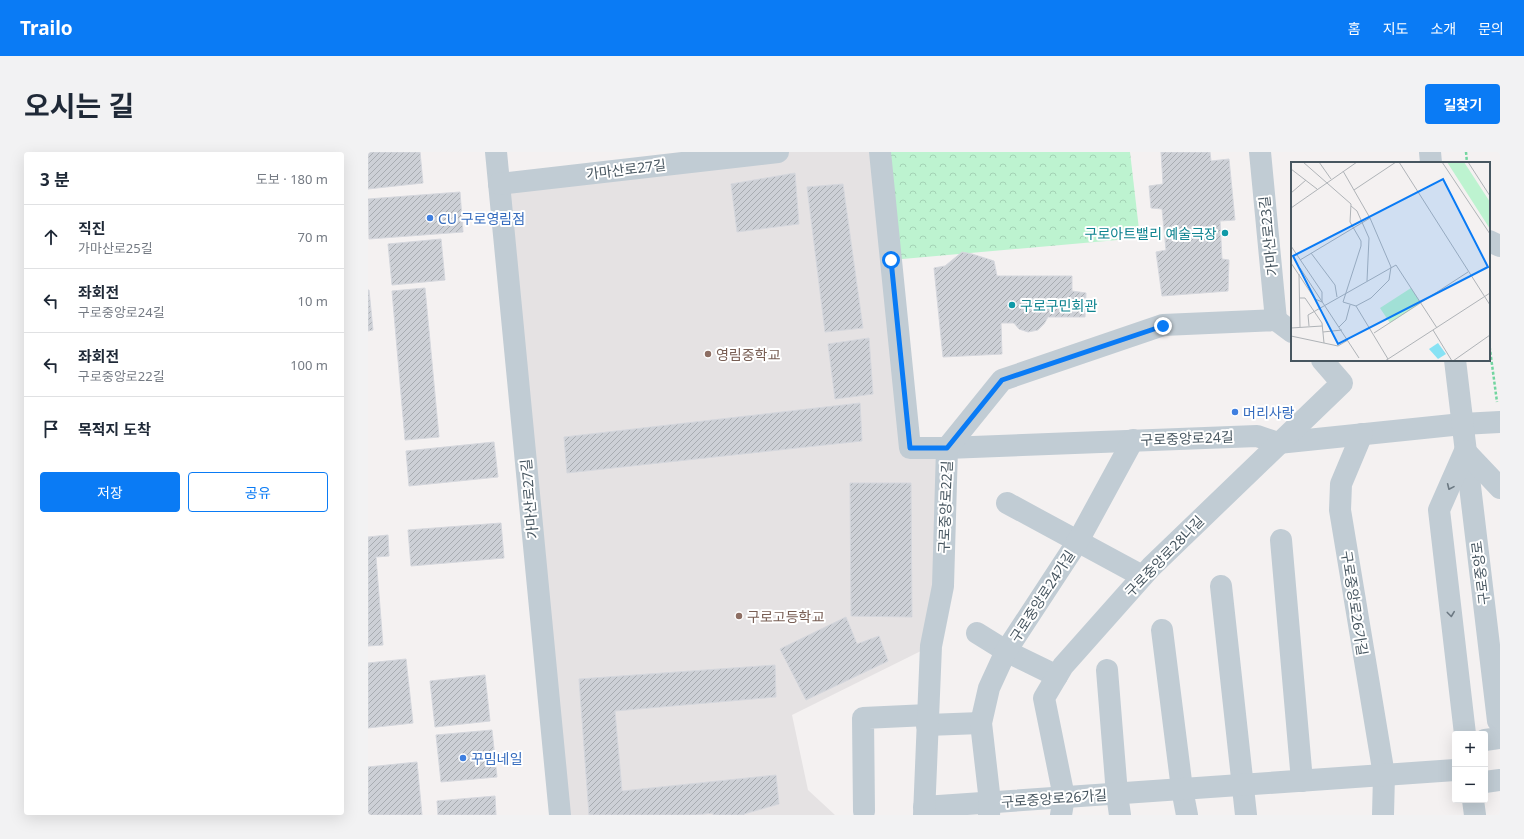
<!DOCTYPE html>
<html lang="ko">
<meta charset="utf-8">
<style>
:root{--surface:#fff;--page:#f2f2f3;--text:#1f2937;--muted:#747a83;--line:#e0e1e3;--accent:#0a7bf5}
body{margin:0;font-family:"Noto Sans","Noto Sans KR",sans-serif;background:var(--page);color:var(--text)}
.controls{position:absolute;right:12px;bottom:12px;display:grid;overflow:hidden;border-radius:4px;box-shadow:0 4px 16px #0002}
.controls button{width:36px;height:36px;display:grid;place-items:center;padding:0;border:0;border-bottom:1px solid var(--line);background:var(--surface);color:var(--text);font:20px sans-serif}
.stop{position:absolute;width:12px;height:12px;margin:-9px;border:3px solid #0a7bf5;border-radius:50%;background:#fff}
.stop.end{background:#0a7bf5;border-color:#fff;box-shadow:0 1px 4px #0008}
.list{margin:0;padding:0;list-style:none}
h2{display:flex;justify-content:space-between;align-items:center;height:52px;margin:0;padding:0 16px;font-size:17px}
h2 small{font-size:13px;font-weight:400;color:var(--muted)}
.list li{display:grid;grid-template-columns:26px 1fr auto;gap:12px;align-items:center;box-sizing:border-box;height:64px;padding:0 16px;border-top:1px solid var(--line)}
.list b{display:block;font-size:15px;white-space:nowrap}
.list p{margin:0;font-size:13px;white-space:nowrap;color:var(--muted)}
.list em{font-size:13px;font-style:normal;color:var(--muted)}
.actions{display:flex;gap:8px;padding:12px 16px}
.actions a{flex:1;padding:9px 0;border:1px solid var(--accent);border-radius:4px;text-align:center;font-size:14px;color:var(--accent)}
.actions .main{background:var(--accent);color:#fff}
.icon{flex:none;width:22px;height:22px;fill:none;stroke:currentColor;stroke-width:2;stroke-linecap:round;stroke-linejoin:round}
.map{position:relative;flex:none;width:1132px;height:663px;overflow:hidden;border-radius:4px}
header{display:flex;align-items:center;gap:24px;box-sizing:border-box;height:56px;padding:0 20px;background:var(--accent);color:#fff}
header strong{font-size:19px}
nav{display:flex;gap:22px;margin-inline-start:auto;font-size:14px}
.intro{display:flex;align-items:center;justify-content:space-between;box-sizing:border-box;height:96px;padding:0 24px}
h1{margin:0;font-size:28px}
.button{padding:10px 18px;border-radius:4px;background:var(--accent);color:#fff;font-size:14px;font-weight:700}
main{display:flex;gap:24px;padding:0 24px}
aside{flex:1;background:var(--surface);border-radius:4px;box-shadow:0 4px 16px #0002}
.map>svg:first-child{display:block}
.education{fill:#e5e2e3}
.forest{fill:url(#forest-crowns)}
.building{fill:url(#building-hatch);stroke:#d5d7dd}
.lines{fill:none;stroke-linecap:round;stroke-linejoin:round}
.path{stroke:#72d59f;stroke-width:2.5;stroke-dasharray:3 2;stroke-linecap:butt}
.minor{stroke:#c1ccd4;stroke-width:22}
.oneway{stroke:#6c7983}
.route{stroke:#0a7bf5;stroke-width:5}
.shop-dot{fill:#3f7fe0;stroke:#fff;stroke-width:1.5}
.culture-dot{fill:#0f9aa8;stroke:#fff;stroke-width:1.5}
.education-dot{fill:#8d6e63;stroke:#fff;stroke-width:1.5}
.labels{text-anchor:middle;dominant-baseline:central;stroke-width:4;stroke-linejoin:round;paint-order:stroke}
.street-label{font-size:14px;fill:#475660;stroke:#fff}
.shop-label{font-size:14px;fill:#366cbe;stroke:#fff;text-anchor:start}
.culture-label{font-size:14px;fill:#0d838f;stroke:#fff;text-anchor:end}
.education-label{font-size:14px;fill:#785e54;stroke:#fff;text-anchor:start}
.inset-road{fill:none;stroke:#afb3b7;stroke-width:1}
.view{fill:#0a7bf5;fill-opacity:0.15;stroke:#0a7bf5;stroke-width:2}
.inset-edge{fill:none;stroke:#475660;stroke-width:2}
</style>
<header>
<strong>Trailo</strong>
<nav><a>홈</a><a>지도</a><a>소개</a><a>문의</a></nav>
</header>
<div class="intro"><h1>오시는 길</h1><a class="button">길찾기</a></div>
<main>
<aside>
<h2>3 분<small>도보 · 180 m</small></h2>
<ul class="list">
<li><svg class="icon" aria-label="ahead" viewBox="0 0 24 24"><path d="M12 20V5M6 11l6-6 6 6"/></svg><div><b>직진</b><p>가마산로25길</p></div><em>70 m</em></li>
<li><svg class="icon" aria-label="left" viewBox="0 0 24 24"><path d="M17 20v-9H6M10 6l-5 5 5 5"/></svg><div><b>좌회전</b><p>구로중앙로24길</p></div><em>10 m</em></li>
<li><svg class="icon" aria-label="left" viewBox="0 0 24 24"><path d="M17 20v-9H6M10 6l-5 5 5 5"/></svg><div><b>좌회전</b><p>구로중앙로22길</p></div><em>100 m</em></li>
<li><svg class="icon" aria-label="arrive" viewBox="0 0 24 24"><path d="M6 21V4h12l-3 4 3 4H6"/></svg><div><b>목적지 도착</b></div></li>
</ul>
<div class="actions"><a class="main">저장</a><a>공유</a></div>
</aside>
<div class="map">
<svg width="1132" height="663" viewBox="0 0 1132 663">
<defs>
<pattern id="forest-crowns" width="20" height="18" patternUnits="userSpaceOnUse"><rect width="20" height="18" fill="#bdf3d0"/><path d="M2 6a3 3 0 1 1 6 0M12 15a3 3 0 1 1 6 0" fill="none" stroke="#a4d2b5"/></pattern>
<pattern id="building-hatch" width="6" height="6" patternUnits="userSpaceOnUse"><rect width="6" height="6" fill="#cdd0d6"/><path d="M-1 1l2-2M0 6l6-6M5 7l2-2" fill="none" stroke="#a8acb1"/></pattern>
</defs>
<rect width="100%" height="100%" fill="#f4f1f1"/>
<path class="education" d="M410 0H512L542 296H579L563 494 424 563 440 638 467 663H192L131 32Z"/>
<path class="forest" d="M512 0H762L772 86 523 108Z"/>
<g class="building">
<path d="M0 0H52L55 31 0 37Z"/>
<path d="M793 0H842L843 9 861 7 867 68 852 69 854 107 861 108 860 139 794 144 788 100 798 98 794 57 783 56 781 34 795 32Z"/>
<path d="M427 21 431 72 369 80 363 32Z"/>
<path d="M475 32 495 176 457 180 439 35Z"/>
<path d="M92 40 95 80 1 87 0 47Z"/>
<path d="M73 87 77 128 24 133 20 92Z"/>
<path d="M594 100 604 102 626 109 629 124H704V139L718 141 717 165H680L676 172 670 178 660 180 651 177 646 171H633L634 202 575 205 566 116 577 114Z"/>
<path d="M57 136 71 285 37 288 24 139Z"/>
<path d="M0 138H1L5 178 0 179Z"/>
<path d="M501 186 505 242 467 247 460 192Z"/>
<path d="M492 251 494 289 199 321 196 285Z"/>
<path d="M126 290 130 325 41 334 38 299Z"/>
<path d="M482 331H543L544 465 483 464Z"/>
<path d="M133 371 136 406 43 414 40 378Z"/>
<path d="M20 383 21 404 8 405 15 493 0 494V385Z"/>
<path d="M478 465 489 492 511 484 520 509 438 548 412 497Z"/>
<path d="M38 507 45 571 0 576V511Z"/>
<path d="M407 513 408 545 247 559 254 639 408 623 411 652 376 662V663H345V661L327 663H221L211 527Z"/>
<path d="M117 523 122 569 67 575 62 529Z"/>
<path d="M124 578 129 625 73 630 68 583Z"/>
<path d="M49 610 54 663H0V615Z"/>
<path d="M127 644 128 663H70L69 649Z"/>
</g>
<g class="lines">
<g class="path">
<path d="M1098 0 1099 11"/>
<path d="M1121 190 1129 250"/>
</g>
<g class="minor">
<path d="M128 0 192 663"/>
<path d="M512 0 542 296H579L889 284 910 291 1094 272 1132 270"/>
<path d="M892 0 908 168"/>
<path d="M1062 0 1063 11"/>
<path d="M131 32 410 0"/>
<path d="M1121 89 1132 94"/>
<path d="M1087 208 1130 569"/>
<path d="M994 282 973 332 972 358 1016 623 1015 663"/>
<path d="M639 351 774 424"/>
<path d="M913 388 934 629"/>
<path d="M853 434 878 663"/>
<path d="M794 478 814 637 819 663"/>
<path d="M609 481 638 499 689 524"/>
<path d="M739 518 749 642 752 663"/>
<path d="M559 573 613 571"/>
<path d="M1097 582 1071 358 1097 299 1132 336"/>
<path d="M1117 588 1132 586"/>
<path d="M1117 630 1132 628"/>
<path d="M1105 648 1107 663"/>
<path d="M556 655 1087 618"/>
<path d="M496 659 495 566 560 563"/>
<path d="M556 663 563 494 575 434 579 296 634 228 795 173 908 168 924 180"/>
<path d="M621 663 622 650 613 571 621 536 638 499 710 389 765 288"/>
<path d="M693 663 696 645 676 546 695 514 783 415 974 231 954 208"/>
</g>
</g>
<defs><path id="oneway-chevron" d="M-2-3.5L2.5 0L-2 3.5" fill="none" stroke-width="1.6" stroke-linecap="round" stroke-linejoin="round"/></defs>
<g class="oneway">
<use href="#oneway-chevron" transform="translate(1082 335) rotate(114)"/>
<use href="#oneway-chevron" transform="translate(1083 462) rotate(83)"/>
</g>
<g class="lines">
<path class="route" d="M523 108 542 296H579L634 228 795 174"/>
</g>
<g class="shop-dot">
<circle cx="62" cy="66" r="4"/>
<circle cx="867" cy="260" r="4"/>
<circle cx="95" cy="606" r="4"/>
</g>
<g class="culture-dot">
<circle cx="857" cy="81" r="4"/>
<circle cx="644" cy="153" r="4"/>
</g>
<g class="education-dot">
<circle cx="340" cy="202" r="4"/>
<circle cx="371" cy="464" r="4"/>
</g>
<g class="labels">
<g class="street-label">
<text transform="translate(258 17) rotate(-7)">가마산로27길</text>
<text transform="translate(900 84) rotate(-96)">가마산로23길</text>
<text transform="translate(819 286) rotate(-2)">구로중앙로24길</text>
<text transform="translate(161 347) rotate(-95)">가마산로27길</text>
<text transform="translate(577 355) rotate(-88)">구로중앙로22길</text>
<text transform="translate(796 404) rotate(-46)">구로중앙로28나길</text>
<text transform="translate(1112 421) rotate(-97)">구로중앙로</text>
<text transform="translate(674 444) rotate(-57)">구로중앙로24가길</text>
<text transform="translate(987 451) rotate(81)">구로중앙로26가길</text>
<text transform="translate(686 646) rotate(-4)">구로중앙로26가길</text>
</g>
<g class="shop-label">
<text x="70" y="66">CU 구로영림점</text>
<text x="875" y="260">머리사랑</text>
<text x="103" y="606">꾸밈네일</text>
</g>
<g class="culture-label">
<text x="849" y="81">구로아트밸리 예술극장</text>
<text x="652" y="153" text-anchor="start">구로구민회관</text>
</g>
<g class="education-label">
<text x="348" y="202">영림중학교</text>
<text x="379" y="464">구로고등학교</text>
</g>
</g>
<g transform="translate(923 10)">
<rect width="199" height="199" fill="#f4f1f1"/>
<path d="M156 0H173L199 40V67ZM120 126 130 141 99 161 89 146Z" fill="#bdf3d0"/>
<path d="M147 181 155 192 147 197 138 187Z" fill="#87e2f4"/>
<path class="inset-road" d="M12 0 60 42 59 60 70 79V84L52 140 65 144 80 136 98 118 100 105 79 56 52 9M28 0 40 17M108 0 199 143M151 0 199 72M177 0 199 34M0 7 26 27M63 28 105 0M0 31 15 18M60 44 66 49 78 76 76 119M0 46 66 0M0 84 31 130V140L24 137 0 101M20 91 44 123 46 135M9 98 79 56M9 106 68 196M8 112 9 165M8 136H14L31 161 33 181M65 144 97 197M18 164 17 153 105 103 146 166M48 165 55 158 59 143M0 166 31 164M142 168 161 199M32 170 51 168M83 171 177 110M0 174 47 184 57 178M94 199 199 131M162 199 199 173"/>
<path class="view" d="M152 17 197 105 47 182 2 94Z"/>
<rect width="199" height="199" class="inset-edge"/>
</g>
</svg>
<div class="controls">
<button>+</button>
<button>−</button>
</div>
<div class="stop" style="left:523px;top:108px"></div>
<div class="stop end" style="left:795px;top:174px"></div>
</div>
</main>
